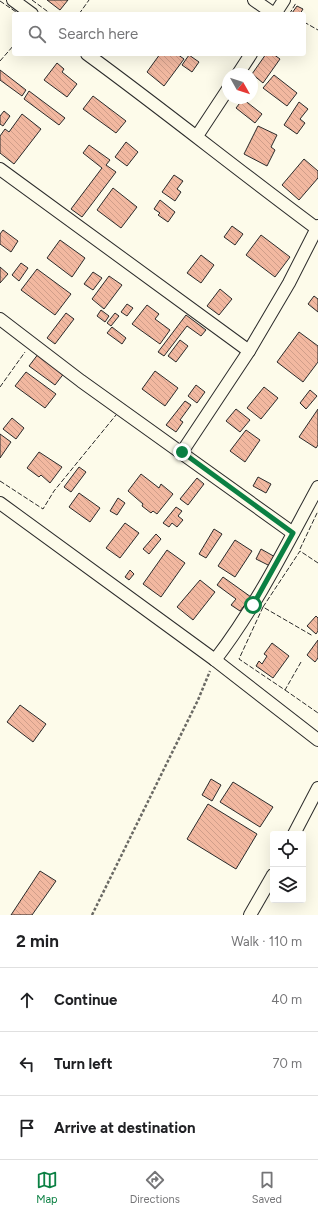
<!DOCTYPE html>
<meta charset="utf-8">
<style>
:root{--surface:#fff;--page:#f6f6f6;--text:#202124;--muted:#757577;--line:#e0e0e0;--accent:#0b8043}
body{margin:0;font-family:Figtree,sans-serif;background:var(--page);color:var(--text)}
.controls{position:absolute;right:12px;bottom:12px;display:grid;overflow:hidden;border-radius:4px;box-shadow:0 4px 16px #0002}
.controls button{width:36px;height:36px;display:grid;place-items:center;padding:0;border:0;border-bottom:1px solid var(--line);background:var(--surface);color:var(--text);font:20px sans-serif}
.compass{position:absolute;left:222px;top:68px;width:36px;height:36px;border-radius:50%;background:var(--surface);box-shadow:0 4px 16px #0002;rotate:129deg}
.stop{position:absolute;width:12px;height:12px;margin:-9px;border:3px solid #0b8043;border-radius:50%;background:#fff}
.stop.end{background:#0b8043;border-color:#fff;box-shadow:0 1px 4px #0008}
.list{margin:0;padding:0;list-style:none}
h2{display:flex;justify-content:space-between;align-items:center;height:52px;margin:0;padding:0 16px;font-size:17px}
h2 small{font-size:13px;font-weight:400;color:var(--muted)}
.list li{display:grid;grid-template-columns:26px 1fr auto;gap:12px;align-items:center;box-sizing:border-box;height:64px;padding:0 16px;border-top:1px solid var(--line)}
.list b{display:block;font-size:15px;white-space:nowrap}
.list em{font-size:13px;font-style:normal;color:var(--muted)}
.icon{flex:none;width:22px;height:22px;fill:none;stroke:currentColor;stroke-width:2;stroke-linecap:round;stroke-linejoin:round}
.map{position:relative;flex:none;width:318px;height:915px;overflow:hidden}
.search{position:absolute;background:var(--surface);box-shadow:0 4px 16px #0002;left:12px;right:12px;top:12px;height:44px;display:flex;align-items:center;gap:10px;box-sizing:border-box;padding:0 14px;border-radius:4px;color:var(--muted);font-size:15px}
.sheet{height:244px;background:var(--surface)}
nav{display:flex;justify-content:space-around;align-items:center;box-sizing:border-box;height:56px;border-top:1px solid var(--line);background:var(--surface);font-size:11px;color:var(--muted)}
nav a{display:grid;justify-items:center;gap:2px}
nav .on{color:var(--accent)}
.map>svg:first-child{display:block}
.building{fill:url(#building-back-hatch);stroke:#2b2b2b}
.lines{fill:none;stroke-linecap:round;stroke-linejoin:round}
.street-casing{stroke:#2b2b2b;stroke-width:14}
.path{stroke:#6a6964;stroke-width:2.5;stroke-dasharray:3 2;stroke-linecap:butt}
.street{stroke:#fdfbea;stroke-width:12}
.fence{stroke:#2b2b2b;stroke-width:1;stroke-dasharray:5 2;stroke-linecap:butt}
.route{stroke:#0b8043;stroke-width:5}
</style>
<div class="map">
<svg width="318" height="915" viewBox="0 0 318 915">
<defs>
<pattern id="building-back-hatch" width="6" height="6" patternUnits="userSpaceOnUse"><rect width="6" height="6" fill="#f2b8a0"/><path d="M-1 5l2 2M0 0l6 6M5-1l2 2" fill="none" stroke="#d09e8a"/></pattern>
</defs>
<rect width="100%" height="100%" fill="#fdfbea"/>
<g class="building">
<path d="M47 0H68L60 10Z"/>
<path d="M297 6 303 9 300 14H293L292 13Z"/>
<path d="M160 54H177L184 59 164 86 147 72Z"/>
<path d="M266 54H273L280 59 263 83 252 74Z"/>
<path d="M189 55 199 62 192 72 182 65Z"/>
<path d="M57 63 64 69 62 72 77 84 67 97 44 80Z"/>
<path d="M0 70 26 90 22 96 0 80Z"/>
<path d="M274 75 297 93 287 106 263 88Z"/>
<path d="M29 91 65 118 59 125 24 99Z"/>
<path d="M93 96 126 121 116 133 83 109Z"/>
<path d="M243 99 262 114 255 123 236 108Z"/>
<path d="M299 102 308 109 300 119 305 123 297 134 284 125Z"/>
<path d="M4 111 10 116 3 126 0 124V116Z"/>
<path d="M22 114 41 129 14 164 0 153V136L5 129 9 132Z"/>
<path d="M258 126 277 135 271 147 275 150 267 166 244 154Z"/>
<path d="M126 142 138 152 127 166 115 157Z"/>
<path d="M89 145 110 160 106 165 116 172 82 217 71 209 102 168 83 153Z"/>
<path d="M304 159 318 171V178L299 200 282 185Z"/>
<path d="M174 175 183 181 177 189 181 192 175 201 162 192Z"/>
<path d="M113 188 137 207 121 228 97 210Z"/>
<path d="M160 200 175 212 168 222 158 215 160 213 154 209Z"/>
<path d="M232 226 243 234 235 245 224 237Z"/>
<path d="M3 230 18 241 11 252 0 244V234Z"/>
<path d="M261 235 290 257 275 277 246 255Z"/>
<path d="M60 240 85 258 72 277 47 258Z"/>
<path d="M201 255 214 265 201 283 187 273Z"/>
<path d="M21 263 28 268 19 281 12 275Z"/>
<path d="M0 267 8 274 0 283Z"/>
<path d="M37 269 71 294 55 315 21 290Z"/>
<path d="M93 272 102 278 93 290 84 284Z"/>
<path d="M109 276 122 285 104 309 92 299Z"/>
<path d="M220 289 232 299 219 315 207 306Z"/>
<path d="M314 296 318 299V312L308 304Z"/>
<path d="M127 304 133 308 127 316 121 312Z"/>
<path d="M147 305 159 314 155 319 170 330 160 344 132 324Z"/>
<path d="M101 310 109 316 105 322 97 316Z"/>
<path d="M66 313 74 319 55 344 47 338Z"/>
<path d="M115 313 119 316 111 326 107 323Z"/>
<path d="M186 315 206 330 201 336 187 326 164 356 158 352Z"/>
<path d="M112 327 126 338 122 344 107 333Z"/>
<path d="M299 332 318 346V362L303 382 277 362Z"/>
<path d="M180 340 188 346 176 362 168 356Z"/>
<path d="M39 353 65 372 55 385 29 366Z"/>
<path d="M155 371 178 388 165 406 142 389Z"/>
<path d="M26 372 56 394 45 408 15 386Z"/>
<path d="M196 385 205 392 197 403 188 396Z"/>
<path d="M264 387 278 398 261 419 247 408Z"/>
<path d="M310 390 317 396 306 409 300 403Z"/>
<path d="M185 401 191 405 180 420 183 422 176 432 166 425Z"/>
<path d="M236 409 250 420 240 432 226 421Z"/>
<path d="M318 409V445L316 448 299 437Z"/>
<path d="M12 418 24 428 16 439 3 429Z"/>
<path d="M246 430 260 440 245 462 230 451Z"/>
<path d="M0 434 11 442 0 458Z"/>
<path d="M39 452 62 467 50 483 41 475 39 477 27 468Z"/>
<path d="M79 467 86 472 71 492 64 487Z"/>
<path d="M141 474 159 488 161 484 173 494 157 514 153 511 151 513 142 506 143 504 128 491Z"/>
<path d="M258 477 271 484 266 493 253 486Z"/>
<path d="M197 478 204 484 188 505 180 499Z"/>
<path d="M79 493 100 508 90 522 69 507Z"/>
<path d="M118 498 125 503 117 515 110 511Z"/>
<path d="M176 507 182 511 178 516 183 520 177 527 172 523 169 527 163 523Z"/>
<path d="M125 523 139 533 120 558 106 548Z"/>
<path d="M214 529 222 534 206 558 199 554Z"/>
<path d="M156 534 161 539 149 554 143 549Z"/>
<path d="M235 540 252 551 235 577 218 566Z"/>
<path d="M261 549 277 558 272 567 256 559Z"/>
<path d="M167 550 185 563 161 597 143 584Z"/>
<path d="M130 570 134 574 129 580 125 577Z"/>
<path d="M223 577 251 597 240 611 231 605 236 599 217 585Z"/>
<path d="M200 580 215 592 193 620 177 607Z"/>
<path d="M316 616 318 618V631L316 634 307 626Z"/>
<path d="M318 640V658L315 662 307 655Z"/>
<path d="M272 643 289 656 273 678 256 666 259 661 262 664 267 656 264 654Z"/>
<path d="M20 705 46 724 33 742 7 722Z"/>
<path d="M211 779 221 785 212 801 202 795Z"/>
<path d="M233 782 273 807 260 827 220 802Z"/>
<path d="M208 804 257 834 236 869 187 839Z"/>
<path d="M40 871 56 881 32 915H11Z"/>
</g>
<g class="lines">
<g class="street-casing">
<g id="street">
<path d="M13 0 32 14"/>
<path d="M254 0 274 14"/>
<path d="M275 14 284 0"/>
<path d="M87 54C165 111 239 171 316 228"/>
<path d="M238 74 251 54"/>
<path d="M197 136 228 89"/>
<path d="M0 169 249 351"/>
<path d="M0 319 81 381 293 533"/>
<path d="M182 452 249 351 289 283 318 226"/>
<path d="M0 503 215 660 318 740"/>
<path d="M215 660C256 607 286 546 318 487"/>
<path d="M294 834 318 788"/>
<path d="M250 915 273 875"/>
</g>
</g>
<path class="path" d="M92 915 198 700 210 671"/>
<use href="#street" class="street"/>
<g class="fence">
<path d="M32 0 51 14"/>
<path d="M0 1 19 14"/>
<path d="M79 14 89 0"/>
<path d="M291 14 290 13 296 3"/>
<path d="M304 22 318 30"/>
<path d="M0 61 14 45"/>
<path d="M0 387 25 352"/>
<path d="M0 481 43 509 54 491 116 415"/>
<path d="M300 549 318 511"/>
<path d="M263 607 300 551 318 563"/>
<path d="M301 662 285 690 239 659 263 607 313 636"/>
<path d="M285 690 318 713"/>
</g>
</g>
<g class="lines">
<path class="route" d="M182 452 293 533 253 605"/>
</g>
</svg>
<div class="controls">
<button><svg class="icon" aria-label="locate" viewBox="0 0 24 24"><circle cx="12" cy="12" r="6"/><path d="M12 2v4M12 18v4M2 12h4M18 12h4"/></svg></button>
<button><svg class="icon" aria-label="layers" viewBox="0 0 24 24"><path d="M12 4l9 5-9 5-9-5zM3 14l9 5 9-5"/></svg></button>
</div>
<svg class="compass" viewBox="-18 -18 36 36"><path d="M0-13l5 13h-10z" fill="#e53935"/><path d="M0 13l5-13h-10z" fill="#757577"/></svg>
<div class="stop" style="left:253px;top:605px"></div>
<div class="stop end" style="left:182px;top:452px"></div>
<div class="search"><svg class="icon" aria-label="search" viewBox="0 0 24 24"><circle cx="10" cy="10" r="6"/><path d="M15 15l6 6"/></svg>Search here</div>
</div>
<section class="sheet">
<h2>2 min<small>Walk · 110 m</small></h2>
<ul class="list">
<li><svg class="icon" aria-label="ahead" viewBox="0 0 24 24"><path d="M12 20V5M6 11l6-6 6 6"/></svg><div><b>Continue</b></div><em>40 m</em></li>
<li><svg class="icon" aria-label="left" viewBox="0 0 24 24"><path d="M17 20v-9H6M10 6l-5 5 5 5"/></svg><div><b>Turn left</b></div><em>70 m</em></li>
<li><svg class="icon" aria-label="arrive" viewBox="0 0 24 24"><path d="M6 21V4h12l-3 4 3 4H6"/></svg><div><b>Arrive at destination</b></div></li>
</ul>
</section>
<nav>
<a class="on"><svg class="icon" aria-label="map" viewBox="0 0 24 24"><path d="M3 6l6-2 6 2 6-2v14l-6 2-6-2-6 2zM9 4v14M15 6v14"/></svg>Map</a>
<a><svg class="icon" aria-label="directions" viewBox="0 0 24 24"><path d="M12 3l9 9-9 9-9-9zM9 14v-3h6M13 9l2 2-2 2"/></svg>Directions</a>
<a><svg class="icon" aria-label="saved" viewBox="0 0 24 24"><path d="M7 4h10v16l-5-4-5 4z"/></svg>Saved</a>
</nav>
